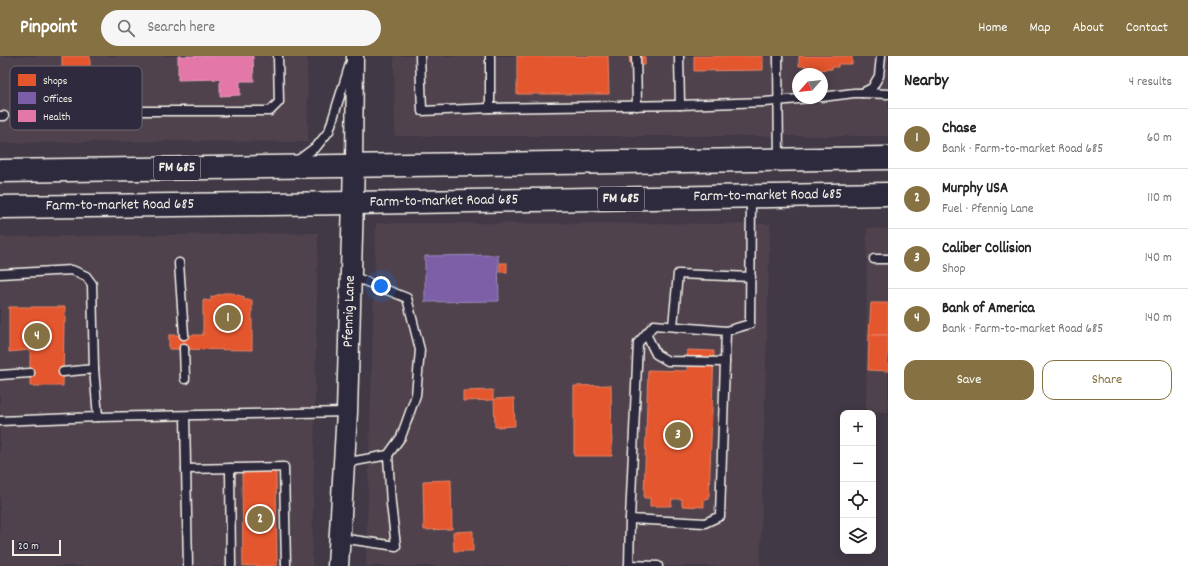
<!DOCTYPE html>
<meta charset="utf-8">
<style>
:root{--surface:#fff;--page:#f6f6f6;--text:#222;--muted:#767676;--line:#e0e0e0;--accent:#857141}
body{margin:0;font-family:Dekko,sans-serif;background:var(--page);color:var(--text)}
.controls{position:absolute;right:12px;bottom:12px;display:grid;overflow:hidden;border-radius:8px;box-shadow:0 2px 10px #0003}
.controls button{width:36px;height:36px;display:grid;place-items:center;padding:0;border:0;border-bottom:1px solid var(--line);background:var(--surface);color:var(--text);font:20px sans-serif}
.compass{position:absolute;left:792px;top:12px;width:36px;height:36px;border-radius:50%;background:var(--surface);box-shadow:0 2px 10px #0003;rotate:243deg}
.scale{position:absolute;left:12px;bottom:10px;width:49px;box-sizing:border-box;padding-left:4px;border:2px solid #f4f1e8;border-top:0;font-size:11px;line-height:14px;white-space:nowrap;color:#f4f1e8;-webkit-text-stroke:3px #2f2a3d;paint-order:stroke}
.you{position:absolute;left:381px;top:230px;width:14px;height:14px;margin:-10px;border:3px solid #fff;border-radius:50%;background:#1a73e8;box-shadow:0 0 0 6px #1a73e833}
.badge{display:grid;place-items:center;width:26px;height:26px;border-radius:50%;background:var(--accent);color:#fff;font-size:13px;font-weight:700}
.pin{position:absolute;translate:-50% -50%;border:2px solid #fff;box-shadow:0 1px 4px #0006}
.list{margin:0;padding:0;list-style:none}
h2{display:flex;justify-content:space-between;align-items:center;height:52px;margin:0;padding:0 16px;font-size:17px}
h2 small{font-size:13px;font-weight:400;color:var(--muted)}
.list li{display:grid;grid-template-columns:26px 1fr auto;gap:12px;align-items:center;box-sizing:border-box;height:60px;padding:0 16px;border-top:1px solid var(--line)}
.list b{display:block;font-size:15px;white-space:nowrap}
.list p{margin:0;font-size:13px;white-space:nowrap;color:var(--muted)}
.list em{font-size:13px;font-style:normal;color:var(--muted)}
.actions{display:flex;gap:8px;padding:12px 16px}
.actions a{flex:1;padding:9px 0;border:1px solid var(--accent);border-radius:12px;text-align:center;font-size:14px;color:var(--accent)}
.actions .main{background:var(--accent);color:#fff}
.icon{flex:none;width:22px;height:22px;fill:none;stroke:currentColor;stroke-width:2;stroke-linecap:round;stroke-linejoin:round}
.map{position:relative;flex:none;width:888px;height:510px;overflow:hidden}
header{display:flex;align-items:center;gap:24px;box-sizing:border-box;height:56px;padding:0 20px;background:var(--accent);color:#fff}
header strong{font-size:19px}
nav{display:flex;gap:22px;margin-inline-start:auto;font-size:14px}
.search{width:280px;height:36px;background:var(--page);display:flex;align-items:center;gap:10px;box-sizing:border-box;padding:0 14px;border-radius:22px;color:var(--muted);font-size:15px}
main{display:flex}
aside{flex:1;background:var(--surface)}
.map>svg:first-child{display:block}
.built{fill:#50434d;fill-rule:evenodd}
.shops{fill:#e4572e;stroke:#e98566}
.offices{fill:#7b5ea7;stroke:#9f8aba}
.health{fill:#e377a8;stroke:#e89cbb}
.lines{fill:none;stroke-linecap:round;stroke-linejoin:round}
.service-casing{stroke:#f4f1e8;stroke-width:11}
.minor-casing{stroke:#f4f1e8;stroke-width:19}
.tertiary-casing{stroke:#f4f1e8;stroke-width:23}
.primary-casing{stroke:#f4f1e8;stroke-width:25}
.service{stroke:#2f2a3d;stroke-width:8}
.minor{stroke:#2f2a3d;stroke-width:16}
.tertiary{stroke:#2f2a3d;stroke-width:20}
.primary{stroke:#2f2a3d;stroke-width:22}
.labels{text-anchor:middle;dominant-baseline:central;stroke-width:4;stroke-linejoin:round;paint-order:stroke}
.shield{fill:#2f2a3d;stroke:#b9b5b5;stroke-width:1}
.shield-label{font-size:14px;font-weight:bold;fill:#f4f1e8}
.street-label{font-size:15px;fill:#f4f1e8;stroke:#2f2a3d}
.key{fill:#2f2a3d;stroke:#6a6670;stroke-width:1}
.key-label{font-size:11px;fill:#f4f1e8}
</style>
<header>
<strong>Pinpoint</strong>
<div class="search"><svg class="icon" aria-label="search" viewBox="0 0 24 24"><circle cx="10" cy="10" r="6"/><path d="M15 15l6 6"/></svg>Search here</div>
<nav><a>Home</a><a>Map</a><a>About</a><a>Contact</a></nav>
</header>
<main>
<div class="map">
<svg width="888" height="510" viewBox="0 0 888 510">
<rect width="100%" height="100%" fill="#423946"/>
<filter id="ink" filterUnits="userSpaceOnUse"><feTurbulence type="fractalNoise" baseFrequency=".025" numOctaves="2"/><feDisplacementMap in="SourceGraphic" scale="8" xChannelSelector="R" yChannelSelector="G"/><feConvolveMatrix kernelMatrix="1 2 1 2 8 2 1 2 1" color-interpolation-filters="sRGB"/></filter>
<g filter="url(#ink)">
<g class="built">
<path d="M0 0H307L308 86 174 85 0 87Z"/>
<path d="M394 0H888V80H395ZM798 18H822V42H798Z"/>
<path d="M376 167 770 168 760 510H366Z"/>
<path d="M867 172 888 173V357H866Z"/>
<path d="M318 177 312 510H0V181Z"/>
</g>
<g class="shops">
<rect x="62" y="0" width="28" height="13"/>
<path d="M517 0H608L609 38H517Z"/>
<path d="M629 0H645V9H630Z"/>
<path d="M694 0H763V14L694 15Z"/>
<path d="M799 0H852V8H838V11H832V13L812 14V12H806V10H799Z"/>
<rect x="500" y="207" width="7" height="9"/>
<path d="M224 237H232L244 241V244H252V294L169 293V279H203V244L211 245V241Z"/>
<path d="M871 247H888V279H869Z"/>
<path d="M9 251H65V267H64L63 330H30V294L9 296Z"/>
<path d="M869 279H888V315L868 314Z"/>
<path d="M687 294 714 295 709 443H704V451L682 450V443H672L671 450H650V442H644L648 314 687 315Z"/>
<path d="M611 329 612 400H574V330Z"/>
<path d="M493 334V344L463 345V335Z"/>
<path d="M514 342 515 370 495 371 494 343Z"/>
<path d="M242 415H276L277 510H243Z"/>
<path d="M451 424 452 473 424 474 423 425Z"/>
<path d="M473 475V495H454L453 476Z"/>
</g>
<path class="offices" d="M498 199 499 245 425 246V200Z"/>
<path class="health" d="M178 0H253L254 25H240V39L220 40V23L178 24Z"/>
<g class="lines">
<g class="service-casing">
<g id="service">
<path d="M420 0 422 55 490 52"/>
<path d="M490 0V52L680 49"/>
<path d="M636 0 637 50"/>
<path d="M679 0 680 49 765 46 810 42"/>
<path d="M778 0 779 103"/>
<path d="M862 37 888 38"/>
<path d="M822 41 854 37H862L872 32 879 20 881 0"/>
<path d="M123 55H270L279 46 278 0"/>
<path d="M0 60H4"/>
<path d="M297 105 317 90 329 75 350 8"/>
<path d="M874 203H888"/>
<path d="M179 207 184 279"/>
<path d="M0 218 72 214 86 220 92 228 94 313 98 361"/>
<path d="M673 270 678 218 751 221"/>
<path d="M726 275 654 269 638 287 630 463 705 467 720 460 726 275 750 268 751 142"/>
<path d="M646 278 656 298 668 305 725 306"/>
<path d="M184 292 185 323"/>
<path d="M63 316 94 313"/>
<path d="M0 319 30 317"/>
<path d="M185 360 188 510"/>
<path d="M0 365 98 361 347 356"/>
<path d="M344 407 388 399 401 381 416 339 420 294 407 242 352 220"/>
<path d="M230 412 231 510"/>
<path d="M186 413 284 411 286 510"/>
<path d="M340 482 396 490 391 448 388 399"/>
<path d="M629 509 658 510"/>
<path d="M629 510 630 463"/>
</g>
</g>
<g class="minor-casing">
<path id="minor" d="M354 109 355 0"/>
</g>
<g class="tertiary-casing">
<g id="tertiary">
<path id="s1" d="M338 510 347 356 354 109"/>
</g>
</g>
<g class="primary-casing">
<g id="primary">
<path d="M0 115 888 102"/>
<path id="s2" d="M0 151 353 147 888 138"/>
</g>
</g>
<use href="#service" class="service"/>
<use href="#minor" class="minor"/>
<use href="#tertiary" class="tertiary"/>
<use href="#primary" class="primary"/>
</g>
</g>
<g class="labels">
<g class="shield">
<rect x="154" y="100" width="46" height="24" rx="3"/>
<rect x="598" y="131" width="46" height="24" rx="3"/>
</g>
<g class="shield-label">
<text x="177" y="112">FM 685</text>
<text x="621" y="143">FM 685</text>
</g>
<g class="street-label">
<text stroke="none"><textPath href="#s2" startOffset="768">Farm-to-market Road 685</textPath></text>
<text stroke="none"><textPath href="#s2" startOffset="444">Farm-to-market Road 685</textPath></text>
<text stroke="none"><textPath href="#s2" startOffset="120">Farm-to-market Road 685</textPath></text>
<text stroke="none"><textPath href="#s1" startOffset="255">Pfennig Lane</textPath></text>
</g>
</g>
<rect x="10" y="10" width="132" height="64" rx="6" class="key"/>
<rect x="18" y="18" width="18" height="12" fill="#e4572e"/>
<rect x="18" y="36" width="18" height="12" fill="#7b5ea7"/>
<rect x="18" y="54" width="18" height="12" fill="#e377a8"/>
<g class="key-label">
<text x="43" y="28">Shops</text>
<text x="43" y="46">Offices</text>
<text x="43" y="64">Health</text>
</g>
</svg>
<div class="controls">
<button>+</button>
<button>−</button>
<button><svg class="icon" aria-label="locate" viewBox="0 0 24 24"><circle cx="12" cy="12" r="6"/><path d="M12 2v4M12 18v4M2 12h4M18 12h4"/></svg></button>
<button><svg class="icon" aria-label="layers" viewBox="0 0 24 24"><path d="M12 4l9 5-9 5-9-5zM3 14l9 5 9-5"/></svg></button>
</div>
<svg class="compass" viewBox="-18 -18 36 36"><path d="M0-13l5 13h-10z" fill="#e53935"/><path d="M0 13l5-13h-10z" fill="#767676"/></svg>
<div class="scale">20 m</div>
<div class="you"></div>
<div class="pin badge" style="left:228px;top:262px">1</div>
<div class="pin badge" style="left:260px;top:463px">2</div>
<div class="pin badge" style="left:678px;top:379px">3</div>
<div class="pin badge" style="left:37px;top:280px">4</div>
</div>
<aside>
<h2>Nearby<small>4 results</small></h2>
<ul class="list">
<li><span class="badge">1</span><div><b>Chase</b><p>Bank · Farm-to-market Road 685</p></div><em>60 m</em></li>
<li><span class="badge">2</span><div><b>Murphy USA</b><p>Fuel · Pfennig Lane</p></div><em>110 m</em></li>
<li><span class="badge">3</span><div><b>Caliber Collision</b><p>Shop</p></div><em>140 m</em></li>
<li><span class="badge">4</span><div><b>Bank of America</b><p>Bank · Farm-to-market Road 685</p></div><em>140 m</em></li>
</ul>
<div class="actions"><a class="main">Save</a><a>Share</a></div>
</aside>
</main>
